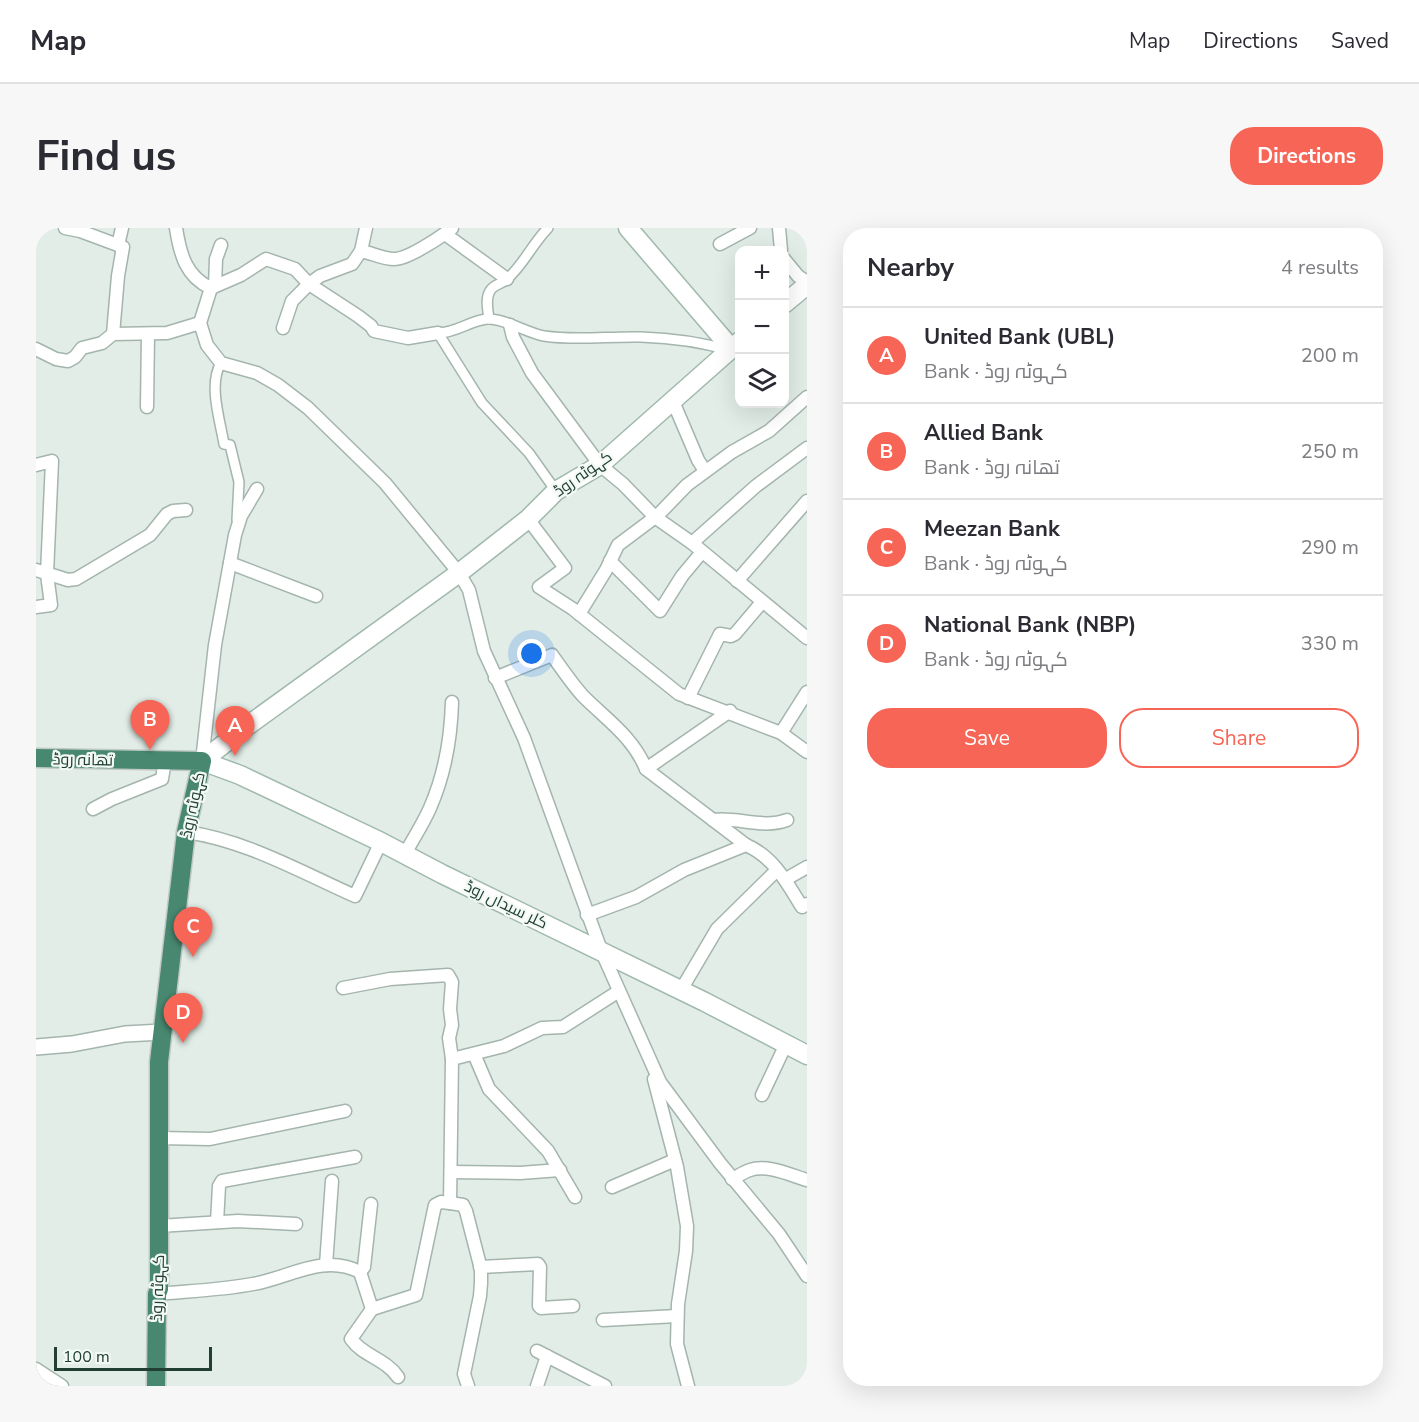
<!DOCTYPE html>
<meta charset="utf-8">
<style>
:root{--surface:#fff;--page:#f7f7f7;--text:#2b2b33;--muted:#7c7c81;--line:#e1e1e2;--accent:#f76556}
body{margin:0;font-family:"Nunito Sans",Cairo,sans-serif;background:var(--page);color:var(--text)}
.controls{position:absolute;right:18px;top:18px;display:grid;overflow:hidden;border-radius:12px;box-shadow:0 6px 24px #0002}
.controls button{width:54px;height:54px;display:grid;place-items:center;padding:0;border:0;border-bottom:2px solid var(--line);background:var(--surface);color:var(--text);font:30px sans-serif}
.scale{position:absolute;left:18px;bottom:15px;width:158px;box-sizing:border-box;padding-left:6px;border:3px solid #213f33;border-top:0;font-size:16px;line-height:21px;white-space:nowrap;color:#213f33;-webkit-text-stroke:4px #f3f9f5;paint-order:stroke}
.you{position:absolute;left:496px;top:426px;width:21px;height:21px;margin:-15px;border:4px solid #fff;border-radius:50%;background:#1a73e8;box-shadow:0 0 0 9px #1a73e833}
.badge{display:grid;place-items:center;width:39px;height:39px;border-radius:50%;background:var(--accent);color:#fff;font-size:20px;font-weight:700}
.pin{position:absolute;translate:-50% -50px;filter:drop-shadow(0 2px 3px #0008)}
.pin::after{content:'';position:absolute;top:32px;width:21px;height:18px;background:inherit;clip-path:polygon(0 0,100% 0,50% 100%)}
.list{margin:0;padding:0;list-style:none}
h2{display:flex;justify-content:space-between;align-items:center;height:78px;margin:0;padding:0 24px;font-size:26px}
h2 small{font-size:20px;font-weight:400;color:var(--muted)}
.list li{display:grid;grid-template-columns:39px 1fr auto;gap:18px;align-items:center;box-sizing:border-box;height:96px;padding:0 24px;border-top:2px solid var(--line)}
.list b{display:block;font-size:22px;white-space:nowrap}
.list p{margin:0;font-size:20px;white-space:nowrap;color:var(--muted)}
.list em{font-size:20px;font-style:normal;color:var(--muted)}
.actions{display:flex;gap:12px;padding:18px 24px}
.actions a{flex:1;padding:14px 0;border:2px solid var(--accent);border-radius:24px;text-align:center;font-size:21px;color:var(--accent)}
.actions .main{background:var(--accent);color:#fff}
.icon{flex:none;width:33px;height:33px;fill:none;stroke:currentColor;stroke-width:2;stroke-linecap:round;stroke-linejoin:round}
.map{position:relative;flex:none;width:771px;height:1158px;overflow:hidden;border-radius:24px}
header{display:flex;align-items:center;gap:36px;box-sizing:border-box;height:84px;padding:0 30px;background:var(--surface);border-bottom:2px solid var(--line)}
header strong{font-size:28px}
nav{display:flex;gap:33px;margin-inline-start:auto;font-size:21px}
.intro{display:flex;align-items:center;justify-content:space-between;box-sizing:border-box;height:144px;padding:0 36px}
h1{margin:0;font-size:42px}
.button{padding:15px 27px;border-radius:24px;background:var(--accent);color:#fff;font-size:21px;font-weight:700}
main{display:flex;gap:36px;padding:0 36px}
aside{flex:1;background:var(--surface);border-radius:24px;box-shadow:0 6px 24px #0002}
.map>svg:first-child{display:block}
.lines{fill:none;stroke-linecap:round;stroke-linejoin:round}
.pedestrian-casing{stroke:#a4b5ad;stroke-width:12}
.minor-casing{stroke:#a4b5ad;stroke-width:15}
.tertiary-casing{stroke:#a4b5ad;stroke-width:18}
.secondary-casing{stroke:#a0b9ad;stroke-width:21}
.trunk-casing{stroke:#c1c9c6;stroke-width:21}
.pedestrian{stroke:#fff;stroke-width:9}
.minor{stroke:#fff;stroke-width:12}
.tertiary{stroke:#fff;stroke-width:15}
.secondary{stroke:#fff;stroke-width:18}
.trunk{stroke:#488870;stroke-width:18}
.labels{text-anchor:middle;dominant-baseline:central;stroke-width:4.5;stroke-linejoin:round;paint-order:stroke}
.street-label{font-size:16px;fill:#213f33;stroke:#f3f9f5}
</style>
<header>
<strong>Map</strong>
<nav><a>Map</a><a>Directions</a><a>Saved</a></nav>
</header>
<div class="intro"><h1>Find us</h1><a class="button">Directions</a></div>
<main>
<div class="map">
<svg width="771" height="1158" viewBox="0 0 771 1158">
<rect width="100%" height="100%" fill="#e2ede7"/>
<g class="lines">
<g class="pedestrian-casing">
<g id="pedestrian">
<path d="M453 91C452 82 449 71 454 63 457 57 465 56 470 52 487 38 496 16 512 0"/>
<path d="M185 135C172 156 184 192 188 216L194 217 203 254 201 292"/>
<path d="M520 263 493 225 446 175 402 105C420 105 433 93 451 91 468 90 491 105 508 108 540 113 573 108 605 109 634 110 665 114 692 122"/>
</g>
</g>
<g class="minor-casing">
<g id="minor">
<path d="M29 0 44 3 87 19 82 48 77 106"/>
<path d="M140 0C144 26 150 49 175 60"/>
<path d="M743 0 745 22"/>
<path d="M409 6 471 51"/>
<path d="M684 16 714 0"/>
<path d="M82 17 86 0"/>
<path d="M325 23C336 25 347 31 358 31 372 31 405 9 416 0"/>
<path d="M748 31 762 48 771 54"/>
<path d="M179 58 180 31 185 17"/>
<path d="M164 95 175 60 205 47 230 31 259 41 273 56 322 88 335 98 338 103 372 110 402 105"/>
<path d="M474 97 477 109 496 145 564 237 587 256 619 289 656 315 771 410"/>
<path d="M247 100 256 73 273 56 284 48 316 36 325 23 330 0"/>
<path d="M0 121 20 131 32 133 39 129 46 120 66 115 77 106 131 105 164 95 171 117 185 135 221 145 242 157 272 180 349 255 423 345 433 362 448 423 488 510 565 722 624 854 684 935 743 1006 771 1048"/>
<path d="M636 171 662 232 669 243"/>
<path d="M111 179 112 106"/>
<path d="M0 237 16 233 11 346 15 377 0 379"/>
<path d="M492 291 529 340 503 359 537 381 643 466 745 505 771 524"/>
<path d="M656 315 720 258 771 220"/>
<path d="M574 333 624 383 646 348 666 324"/>
<path d="M194 335 280 368"/>
<path d="M0 342 32 352 40 351 114 307 131 286 137 283 150 282"/>
<path d="M701 353 771 273"/>
<path d="M543 386 570 342 582 317 622 287 651 257 696 224 733 203 771 169"/>
<path d="M459 450 516 427C526 441 536 456 547 468 571 492 597 509 610 541L710 617"/>
<path d="M652 470 684 406 695 408 699 406 726 374"/>
<path d="M745 505 771 464"/>
<path d="M166 533 179 417 199 307 205 288 221 261"/>
<path d="M610 541 694 483"/>
<path d="M57 581 76 571 126 551 129 532"/>
<path d="M677 592C703 589 727 601 751 592"/>
<path d="M150 604C209 612 265 644 319 668L345 614"/>
<path d="M369 626C377 611 387 596 394 580 408 548 415 510 416 474"/>
<path d="M750 651 771 639"/>
<path d="M551 687 600 669 648 642 710 617C738 629 751 655 766 679L771 676"/>
<path d="M307 760 354 751 412 747 416 754 414 781 416 797 413 810 416 831"/>
<path d="M645 762 681 701 741 642"/>
<path d="M438 826 453 861 512 923 539 969"/>
<path d="M618 851 641 939 651 998 650 1023 642 1076 641 1116 652 1158"/>
<path d="M726 867 750 816"/>
<path d="M123 910 174 911 309 883"/>
<path d="M415 944 484 945 524 942"/>
<path d="M696 951C702 948 708 944 714 942 731 936 754 947 771 952"/>
<path d="M576 959 639 932"/>
<path d="M414 975 427 977 430 983 445 1041V1055L444 1068 428 1146 432 1158"/>
<path d="M181 994 183 958 186 953 319 929"/>
<path d="M123 998 202 993 260 996"/>
<path d="M290 1037 296 953"/>
<path d="M444 1039 502 1036 504 1039 503 1078 505 1080 537 1078"/>
<path d="M324 1044 328 1039 335 976"/>
<path d="M121 1066C153 1063 185 1062 217 1056 253 1050 287 1025 324 1044L336 1081 380 1067 399 977 405 974 414 975 416 831 468 818 506 800 527 799 583 763"/>
<path d="M336 1081 315 1111C327 1128 350 1131 362 1149"/>
<path d="M567 1092 641 1088"/>
<path d="M501 1123 569 1158"/>
<path d="M0 1141 26 1158"/>
<path d="M501 1158 511 1128"/>
</g>
</g>
<g class="tertiary-casing">
<path id="tertiary" d="M0 819 36 816 89 806 126 804"/>
</g>
<g class="secondary-casing">
<g id="secondary">
<path d="M592 0 695 120"/>
<path d="M748 76 771 57"/>
<path d="M166 533 207 501 423 345 492 291 520 263 564 237 704 113"/>
<path d="M166 533 204 547 345 614 406 646 669 774 771 827"/>
</g>
</g>
<g class="trunk-casing">
<path id="trunk" d="M0 530 166 533 150 604 123 834V1061L121 1066 120 1158"/>
</g>
<use href="#pedestrian" class="pedestrian"/>
<use href="#minor" class="minor"/>
<use href="#tertiary" class="tertiary"/>
<use href="#secondary" class="secondary"/>
<use href="#trunk" class="trunk"/>
</g>
<g class="labels">
<g class="street-label">
<text transform="translate(547 246) rotate(-35)">کہوٹہ روڈ</text>
<text transform="translate(47 532) rotate(1)">تھانہ روڈ</text>
<text transform="translate(157 577) rotate(-78)">کہوٹہ روڈ</text>
<text transform="translate(470 677) rotate(26)">کلر سیداں روڈ</text>
<text transform="translate(122 1060) rotate(-88)">کہوٹہ روڈ</text>
</g>
</g>
</svg>
<div class="controls">
<button>+</button>
<button>−</button>
<button><svg class="icon" aria-label="layers" viewBox="0 0 24 24"><path d="M12 4l9 5-9 5-9-5zM3 14l9 5 9-5"/></svg></button>
</div>
<div class="scale">100 m</div>
<div class="you"></div>
<div class="pin badge" style="left:199px;top:528px">A</div>
<div class="pin badge" style="left:114px;top:522px">B</div>
<div class="pin badge" style="left:157px;top:729px">C</div>
<div class="pin badge" style="left:147px;top:815px">D</div>
</div>
<aside>
<h2>Nearby<small>4 results</small></h2>
<ul class="list">
<li><span class="badge">A</span><div><b>United Bank (UBL)</b><p>Bank · کہوٹہ روڈ</p></div><em>200 m</em></li>
<li><span class="badge">B</span><div><b>Allied Bank</b><p>Bank · تھانہ روڈ</p></div><em>250 m</em></li>
<li><span class="badge">C</span><div><b>Meezan Bank</b><p>Bank · کہوٹہ روڈ</p></div><em>290 m</em></li>
<li><span class="badge">D</span><div><b>National Bank (NBP)</b><p>Bank · کہوٹہ روڈ</p></div><em>330 m</em></li>
</ul>
<div class="actions"><a class="main">Save</a><a>Share</a></div>
</aside>
</main>
